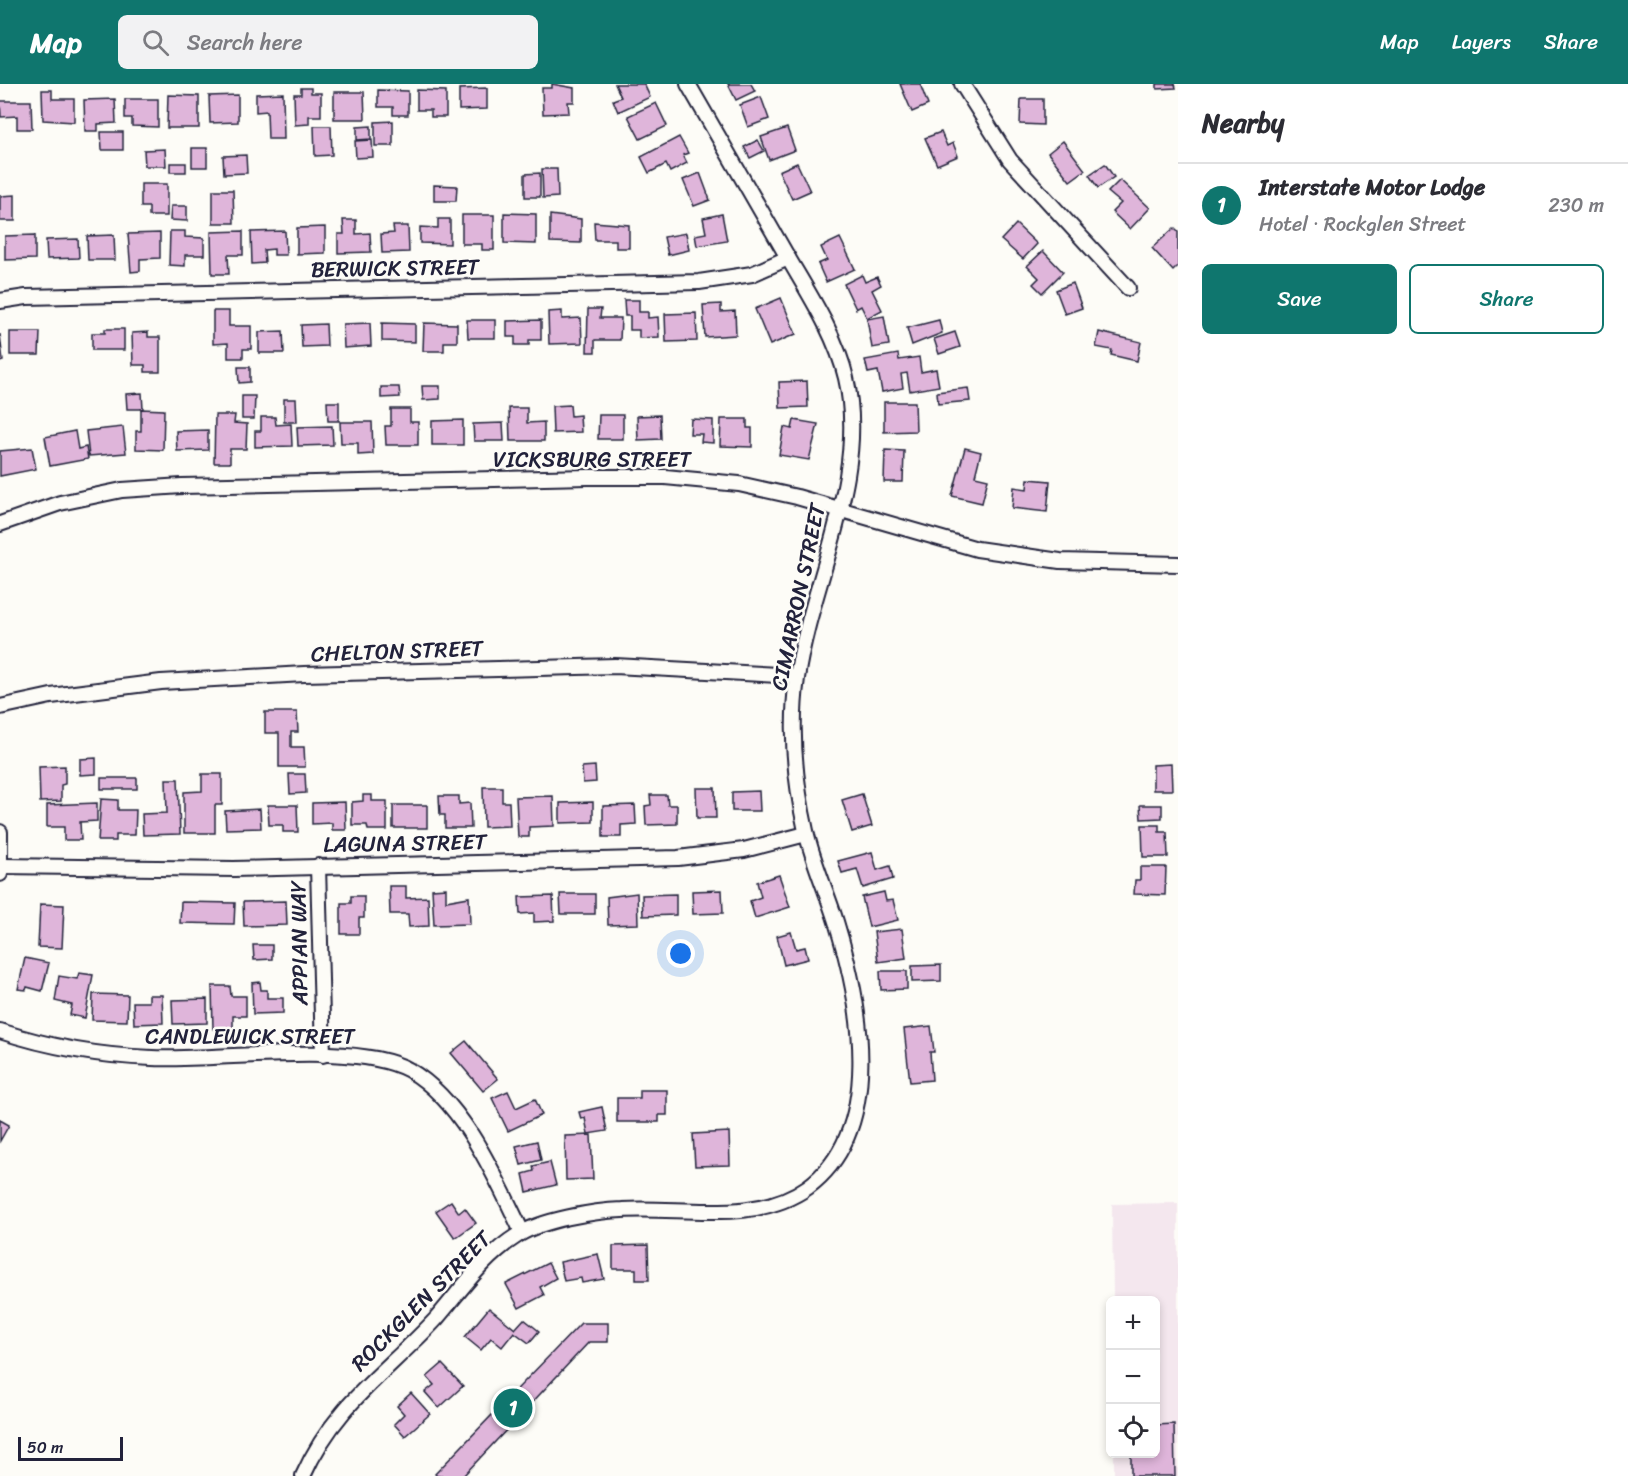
<!DOCTYPE html>
<meta charset="utf-8">
<style>
:root{--surface:#fff;--page:#f2f2f3;--text:#2b2b33;--muted:#7c7c81;--line:#e1e1e2;--accent:#0f766e}
body{margin:0;font-family:Sriracha,sans-serif;background:var(--page);color:var(--text)}
.controls{position:absolute;right:18px;bottom:18px;display:grid;overflow:hidden;border-radius:9px;box-shadow:0 3px 9px #0003}
.controls button{width:54px;height:54px;display:grid;place-items:center;padding:0;border:0;border-bottom:2px solid var(--line);background:var(--surface);color:var(--text);font:30px sans-serif}
.scale{position:absolute;left:18px;bottom:15px;width:105px;box-sizing:border-box;padding-left:6px;border:3px solid #22223b;border-top:0;font-size:16px;line-height:21px;white-space:nowrap;color:#22223b;-webkit-text-stroke:4px #fdfcf7;paint-order:stroke}
.you{position:absolute;left:681px;top:870px;width:21px;height:21px;margin:-15px;border:4px solid #fff;border-radius:50%;background:#1a73e8;box-shadow:0 0 0 9px #1a73e833}
.badge{display:grid;place-items:center;width:39px;height:39px;border-radius:50%;background:var(--accent);color:#fff;font-size:20px;font-weight:700}
.pin{position:absolute;translate:-50% -50%;border:3px solid #fff;box-shadow:0 2px 6px #0006}
.list{margin:0;padding:0;list-style:none}
h2{display:flex;justify-content:space-between;align-items:center;height:78px;margin:0;padding:0 24px;font-size:26px}
h2 small{font-size:20px;font-weight:400;color:var(--muted)}
.list li{display:grid;grid-template-columns:39px 1fr auto;gap:18px;align-items:center;box-sizing:border-box;height:84px;padding:0 24px;border-top:2px solid var(--line)}
.list b{display:block;font-size:22px;white-space:nowrap}
.list p{margin:0;font-size:20px;white-space:nowrap;color:var(--muted)}
.list em{font-size:20px;font-style:normal;color:var(--muted)}
.actions{display:flex;gap:12px;padding:18px 24px}
.actions a{flex:1;padding:14px 0;border:2px solid var(--accent);border-radius:9px;text-align:center;font-size:21px;color:var(--accent)}
.actions .main{background:var(--accent);color:#fff}
.icon{flex:none;width:33px;height:33px;fill:none;stroke:currentColor;stroke-width:2;stroke-linecap:round;stroke-linejoin:round}
.map{position:relative;flex:none;width:1178px;height:1392px;overflow:hidden}
header{display:flex;align-items:center;gap:36px;box-sizing:border-box;height:84px;padding:0 30px;background:var(--accent);color:#fff}
header strong{font-size:28px}
nav{display:flex;gap:33px;margin-inline-start:auto;font-size:21px}
.search{width:420px;height:54px;background:var(--page);display:flex;align-items:center;gap:15px;box-sizing:border-box;padding:0 21px;border-radius:9px;color:var(--muted);font-size:22px}
main{display:flex}
aside{flex:1;background:var(--surface)}
.map>svg:first-child{display:block}
.built{fill:#f4e7ee}
.building{fill:#dfb5da;stroke:#22223b;stroke-width:1.5}
.lines{fill:none;stroke-linecap:round;stroke-linejoin:round}
.minor-casing{stroke:#22223b;stroke-width:18}
.minor{stroke:#fdfcf7;stroke-width:14}
.labels{text-anchor:middle;dominant-baseline:central;stroke-width:5;stroke-linejoin:round;paint-order:stroke}
.street-label{font-size:22px;fill:#22223b;stroke:#fdfcf7}
</style>
<header>
<strong>Map</strong>
<div class="search"><svg class="icon" aria-label="search" viewBox="0 0 24 24"><circle cx="10" cy="10" r="6"/><path d="M15 15l6 6"/></svg>Search here</div>
<nav><a>Map</a><a>Layers</a><a>Share</a></nav>
</header>
<main>
<div class="map">
<svg width="1178" height="1392" viewBox="0 0 1178 1392">
<rect width="100%" height="100%" fill="#fdfcf7"/>
<filter id="ink" filterUnits="userSpaceOnUse"><feTurbulence type="fractalNoise" baseFrequency=".0167" numOctaves="2"/><feDisplacementMap in="SourceGraphic" scale="12" xChannelSelector="R" yChannelSelector="G"/><feConvolveMatrix kernelMatrix="1 2 1 2 8 2 1 2 1" color-interpolation-filters="sRGB"/></filter>
<g filter="url(#ink)">
<path class="built" d="M1178 1119V1392H1114V1370H1156V1216H1113L1112 1120Z"/>
<g class="building">
<path d="M552 0 574 4V18H568L569 29 543 30 542 4H552Z"/>
<path d="M615 0H644L650 13 618 28 613 16 621 13Z"/>
<path d="M728 0H751L755 7 736 16Z"/>
<path d="M900 0H920L928 21 912 28Z"/>
<path d="M1157 0H1175L1176 4 1157 5Z"/>
<path d="M301 4H311V9H321V32H309V40L295 41 294 10H301Z"/>
<path d="M487 4V25L459 26V5Z"/>
<path d="M42 6H52V15H74V38L43 36Z"/>
<path d="M378 6 408 7V31H393V23H378Z"/>
<path d="M417 6 446 7V33H431V26H417Z"/>
<path d="M334 8H364L365 35H334Z"/>
<path d="M283 9 284 55H268L267 27 256 28V10Z"/>
<path d="M168 11 199 12V44H167Z"/>
<path d="M238 11V38L210 39 209 12Z"/>
<path d="M761 13 769 35 748 43 740 21Z"/>
<path d="M115 15 116 39 98 40V47H85L84 16Z"/>
<path d="M125 15H158V43L132 42V34H125Z"/>
<path d="M1021 15H1043V41L1020 40Z"/>
<path d="M0 17H31L32 45H17V32L1 33Z"/>
<path d="M656 19 667 42 640 55 628 32Z"/>
<path d="M393 37V62H375V38Z"/>
<path d="M314 42H331L332 71 315 72Z"/>
<path d="M371 42V55L357 56V43Z"/>
<path d="M787 44 795 66 769 76 761 53Z"/>
<path d="M101 48H123V66H102Z"/>
<path d="M941 48 947 62 953 59 958 72 937 81 925 54Z"/>
<path d="M679 53 688 69 683 71 687 79 670 88 666 80 649 89 641 73Z"/>
<path d="M372 56 373 73 356 74 355 57Z"/>
<path d="M758 56 764 67 750 74 744 63Z"/>
<path d="M1063 57 1085 86 1070 97 1048 69Z"/>
<rect x="192" y="64" width="15" height="19"/>
<path d="M165 65 166 82H145L144 66Z"/>
<path d="M246 71 247 89 224 90 223 72Z"/>
<rect x="170" y="79" width="16" height="9"/>
<path d="M797 79 810 107 792 115 779 87Z"/>
<path d="M1105 80 1114 93 1098 104 1089 91Z"/>
<path d="M542 85H557L558 113 543 114Z"/>
<path d="M540 89V113H525V90Z"/>
<path d="M700 89 710 116 694 122 683 96Z"/>
<path d="M1120 96 1150 124 1130 145 1112 128 1121 119 1108 108Z"/>
<path d="M141 100H167V132H149V123H141Z"/>
<path d="M434 101 457 102 456 117H434Z"/>
<path d="M213 106H233L234 139H213Z"/>
<path d="M15 111V137H0V112Z"/>
<path d="M171 122H187V137L170 136Z"/>
<path d="M504 129 536 130V160L504 159Z"/>
<path d="M722 130 727 157 697 162 695 151 706 149 703 134Z"/>
<path d="M462 131H494V166H482V160H462Z"/>
<path d="M550 131 581 135V159L550 158Z"/>
<path d="M438 135H450V160L420 159V143L438 144Z"/>
<path d="M343 136H356V150L370 149 371 168 338 169V150H344Z"/>
<path d="M594 138 629 141V164H616V156H595Z"/>
<path d="M1016 140 1037 160 1023 175 1001 156Z"/>
<path d="M393 142H408L409 168 382 169 381 150 394 149Z"/>
<path d="M325 143V169L297 170V144Z"/>
<path d="M1174 144 1178 148V182L1173 187 1152 164Z"/>
<path d="M170 147H185V153L204 154V171H185V182L169 181Z"/>
<path d="M243 147V171H228L229 190H212L211 148Z"/>
<path d="M285 147 286 171H274V165L264 166 265 179 252 180 251 148Z"/>
<path d="M160 149V174L140 175V187L131 188 128 150Z"/>
<path d="M686 149 689 166 668 171 664 153Z"/>
<path d="M35 151V175L5 176V152Z"/>
<path d="M114 151 115 176H88L87 152Z"/>
<path d="M840 154 855 185 826 198 818 180 827 176 821 163Z"/>
<path d="M78 155 79 174 47 175 46 156Z"/>
<path d="M1043 167 1063 188 1042 209 1033 200 1039 194 1027 182Z"/>
<path d="M862 191 865 198 877 193 881 201 872 206 882 226 867 234 861 222 856 225 844 200Z"/>
<path d="M1073 199 1082 224 1065 230 1056 206Z"/>
<path d="M781 214 796 250 770 261 755 225Z"/>
<path d="M624 216H639V228H648V234L658 233 659 253 639 254V246H630V232H625Z"/>
<path d="M721 220V228L735 227 736 251 705 253 703 221Z"/>
<path d="M588 225H601L600 234H621L620 256H595V268H587Z"/>
<path d="M213 227H229V242H251V265H243V274H228V259L213 260Z"/>
<path d="M562 227V235L581 234 582 259 549 260 548 228Z"/>
<path d="M696 229 697 257 666 258 665 230Z"/>
<path d="M884 232 889 261 872 264 867 235Z"/>
<path d="M467 236H495V254H468Z"/>
<path d="M541 236V256H529V261H515V253H507V237Z"/>
<path d="M939 236 942 249 912 261 907 244Z"/>
<path d="M370 239 371 262 344 264 343 240Z"/>
<path d="M382 239 415 240V258L382 257Z"/>
<path d="M424 239 457 240V258H444V267H423Z"/>
<path d="M326 240 327 262 302 263 301 241Z"/>
<path d="M105 245H124V266H92V249H105Z"/>
<path d="M283 247 284 269H259V248Z"/>
<path d="M10 248H40L39 271H10Z"/>
<path d="M148 248V253H160V288H145V281H133L132 249Z"/>
<path d="M955 248 960 263 939 270 934 255Z"/>
<path d="M1099 248 1141 258 1137 277 1111 271 1112 266 1096 263Z"/>
<path d="M0 250 3 277 0 278Z"/>
<path d="M898 270 899 276 919 273 921 288 936 285 939 302 910 307 907 289 901 290 903 304 882 308 878 287 868 289 865 276Z"/>
<path d="M238 283H250V298L239 299Z"/>
<path d="M807 297 808 323 780 324 779 298Z"/>
<path d="M422 302H440V315L423 316Z"/>
<path d="M381 303H399L400 313 381 314Z"/>
<path d="M968 304 970 317 938 320 937 308Z"/>
<path d="M142 309 143 325H127L126 310Z"/>
<path d="M242 312H255L254 335H242Z"/>
<path d="M284 315H296L297 338H284Z"/>
<path d="M327 318H339V337H328Z"/>
<path d="M884 318H915L916 347 884 348Z"/>
<path d="M570 321 571 332 580 331 581 348 553 349 552 322Z"/>
<path d="M509 324H527V339L544 338V357H510Z"/>
<path d="M141 325 164 326 163 366 136 365V347H141Z"/>
<path d="M391 325H410V338H418V361H386L385 342H391Z"/>
<path d="M215 331H235L234 339 247 340 246 365H230V379H214Z"/>
<path d="M599 331H623V355H598Z"/>
<path d="M660 331 661 355 638 356 637 332Z"/>
<path d="M261 333H275L276 341 291 340 292 362 255 363V347H261Z"/>
<path d="M691 335 713 336V359L701 358 702 350H690Z"/>
<path d="M721 335H747V344H752V363L720 362Z"/>
<path d="M463 336V361H432V337Z"/>
<path d="M794 336 818 340 809 376 779 371 784 343 792 345Z"/>
<path d="M340 338H372L373 370 358 371V359H341Z"/>
<path d="M503 339 504 357H474L473 340Z"/>
<path d="M332 342 333 361 298 362 297 343Z"/>
<path d="M123 343 126 369 89 372 86 347Z"/>
<path d="M208 346V366L177 367 176 347Z"/>
<path d="M75 347 78 365 86 363 88 375 50 382 45 353Z"/>
<path d="M32 364 36 385 0 392V367Z"/>
<path d="M965 364 981 368 975 392 988 395 982 419 952 412Z"/>
<path d="M885 366 904 367 903 398H884Z"/>
<path d="M1028 395 1050 397 1047 428 1012 424 1014 403 1027 405Z"/>
<path d="M265 628H297L298 648H291V663H304L305 683H279V649H265Z"/>
<path d="M96 674V690L80 691V675Z"/>
<path d="M1171 680 1172 706H1153V681Z"/>
<path d="M65 682V700L61 701V717L40 718 39 683Z"/>
<path d="M595 682 596 698 583 699 582 683Z"/>
<path d="M202 690H222V721H215V749H184V708L202 707Z"/>
<path d="M289 690H305L306 709 290 710Z"/>
<rect x="101" y="694" width="36" height="11"/>
<path d="M166 695H178L180 750 143 751 142 730 167 729Z"/>
<path d="M483 703H502V718H509L510 742 484 743Z"/>
<path d="M696 704H715L716 734H697Z"/>
<path d="M759 707 760 727H732V708Z"/>
<path d="M862 710 872 742 852 748 842 716Z"/>
<path d="M363 711H372V717H387V746H368L367 741H352V718L363 717Z"/>
<path d="M650 711H667L668 721H677V740L646 741 645 722 651 721Z"/>
<path d="M439 712H459V720L470 719 471 744H445V731H440Z"/>
<path d="M553 712 554 742 529 743V753H518L516 713Z"/>
<path d="M101 715 118 716V726H136L135 751H116V757H98Z"/>
<path d="M345 718 346 746H332V739L312 740V719Z"/>
<path d="M593 718V738L560 739V719Z"/>
<path d="M97 719V737L80 738 81 756H64V743H47V721Z"/>
<path d="M268 721H297L298 748H283V741H269Z"/>
<rect x="393" y="721" width="34" height="23"/>
<path d="M635 721 636 740 621 741V753H603V722Z"/>
<path d="M1140 721H1162V734L1141 735Z"/>
<path d="M260 725 261 744 226 745 225 727Z"/>
<path d="M1142 741H1159V748H1167L1168 773H1143Z"/>
<path d="M872 768 877 786 890 782 893 795 863 804 857 785 842 789 838 777Z"/>
<path d="M1140 783H1166L1165 811 1134 810 1135 796H1140Z"/>
<path d="M779 791 790 823 755 834 750 817 761 813 757 798Z"/>
<path d="M389 802H406V814L428 813 429 842 409 843 408 830H390Z"/>
<path d="M446 804V817L469 813 470 840 434 841 432 805Z"/>
<path d="M722 806 723 829 693 830 692 807Z"/>
<path d="M884 808 886 817 893 816 898 836 869 843 862 813Z"/>
<path d="M637 809 638 840 608 841 607 813Z"/>
<path d="M560 810H595V830H561Z"/>
<path d="M676 810V831L643 832 642 811Z"/>
<path d="M351 812H364V834H359V850H341V819H351Z"/>
<path d="M553 812 554 837 534 838V829L520 830 519 813Z"/>
<path d="M286 817 287 841 244 842 243 818Z"/>
<path d="M181 818 235 819 234 840 180 839Z"/>
<path d="M40 820 64 821 62 864 38 863Z"/>
<path d="M902 845 906 874 878 878 874 848Z"/>
<path d="M791 848 796 865 805 863 808 875 784 881 777 852Z"/>
<path d="M253 861H272V875L254 876Z"/>
<path d="M25 874 49 879 42 907 27 903 26 906 18 905Z"/>
<path d="M941 881V897L912 898V882Z"/>
<path d="M880 887H907V905L881 906Z"/>
<path d="M79 889 93 891 85 934 70 931 72 921 55 917 59 892 77 895Z"/>
<path d="M260 898 261 906H267V914H283V929L253 930 252 899Z"/>
<path d="M212 902H230L231 912H246V932H233V945H213Z"/>
<path d="M93 910 128 911 127 937 92 936Z"/>
<path d="M149 911H162L163 939 134 940 133 918H149Z"/>
<path d="M207 915V939L173 940 172 916Z"/>
<path d="M931 942 934 968H930L932 996 910 998 904 945Z"/>
<path d="M466 957 498 995 483 1007 451 969Z"/>
<path d="M640 1006H667V1031H659V1038H617V1014H640Z"/>
<path d="M508 1007 516 1024 535 1015 542 1031 508 1047 492 1014Z"/>
<path d="M602 1023 607 1047 588 1050 585 1034 581 1035 579 1028Z"/>
<path d="M0 1036 9 1041 0 1057Z"/>
<path d="M729 1048 730 1081 695 1082 693 1050Z"/>
<path d="M591 1051 593 1095 566 1096 565 1052Z"/>
<path d="M537 1057 541 1076 521 1081 516 1062Z"/>
<path d="M550 1078 556 1101 527 1108 523 1090 534 1087 533 1082Z"/>
<path d="M451 1117 459 1129 465 1124 476 1139 455 1154 436 1127Z"/>
<path d="M648 1161 649 1196H636V1185H613V1162Z"/>
<path d="M598 1170 604 1195 582 1199 581 1194 564 1197 560 1178Z"/>
<path d="M548 1179 556 1194 540 1203 544 1211 519 1224 506 1200Z"/>
<path d="M489 1224 515 1245 524 1235 539 1247 529 1259 514 1248 502 1263 491 1254 481 1266 465 1253Z"/>
<path d="M581 1239H608V1258H589L463 1392H437L435 1390Z"/>
<path d="M442 1280 463 1302 439 1324 425 1308 434 1301 427 1293Z"/>
<path d="M411 1309 430 1330 405 1352 394 1340 404 1330 397 1322Z"/>
<path d="M1174 1340 1175 1392H1131V1370H1156V1341Z"/>
</g>
<g class="lines">
<g class="minor-casing">
<g id="minor">
<path d="M962 0 1010 76 1128 204"/>
<path d="M0 217 26 213 699 198 752 190 788 174"/>
<path d="M0 440 60 419 122 406 182 402 588 393H665L739 400 797 413 977 465 1060 477 1178 480"/>
<path d="M0 623 51 612 161 598 304 590 615 582 797 592"/>
<path d="M0 748V790"/>
<path d="M1 782 234 785 678 774 744 766 806 750"/>
<path d="M318 782 323 971"/>
<path d="M0 947C49 963 100 972 152 974 217 977 355 956 409 986 463 1017 496 1094 522 1148"/>
<path d="M303 1392C335 1320 385 1290 436 1235 462 1205 483 1173 518 1151 542 1136 594 1127 622 1126 682 1122 755 1141 808 1103 885 1046 861 920 837 841 828 810 813 779 806 747 795 698 790 645 797 594 811 497 869 393 846 294 836 251 809 210 787 172 754 115 721 57 688 0"/>
</g>
</g>
<use href="#minor" class="minor"/>
</g>
</g>
<g class="labels">
<g class="street-label">
<text transform="translate(395 184) rotate(-1)">BERWICK STREET</text>
<text x="592" y="375">VICKSBURG STREET</text>
<text transform="translate(798 513) rotate(-78)">CIMARRON STREET</text>
<text transform="translate(397 567) rotate(-2)">CHELTON STREET</text>
<text transform="translate(405 759) rotate(-1)">LAGUNA STREET</text>
<text transform="translate(299 859) rotate(-91)">APPIAN WAY</text>
<text x="250" y="952">CANDLEWICK STREET</text>
<text transform="translate(421 1217) rotate(-45)">ROCKGLEN STREET</text>
</g>
</g>
</svg>
<div class="controls">
<button>+</button>
<button>−</button>
<button><svg class="icon" aria-label="locate" viewBox="0 0 24 24"><circle cx="12" cy="12" r="6"/><path d="M12 2v4M12 18v4M2 12h4M18 12h4"/></svg></button>
</div>
<div class="scale">50 m</div>
<div class="you"></div>
<div class="pin badge" style="left:513px;top:1324px">1</div>
</div>
<aside>
<h2>Nearby<small></small></h2>
<ul class="list">
<li><span class="badge">1</span><div><b>Interstate Motor Lodge</b><p>Hotel · Rockglen Street</p></div><em>230 m</em></li>
</ul>
<div class="actions"><a class="main">Save</a><a>Share</a></div>
</aside>
</main>
